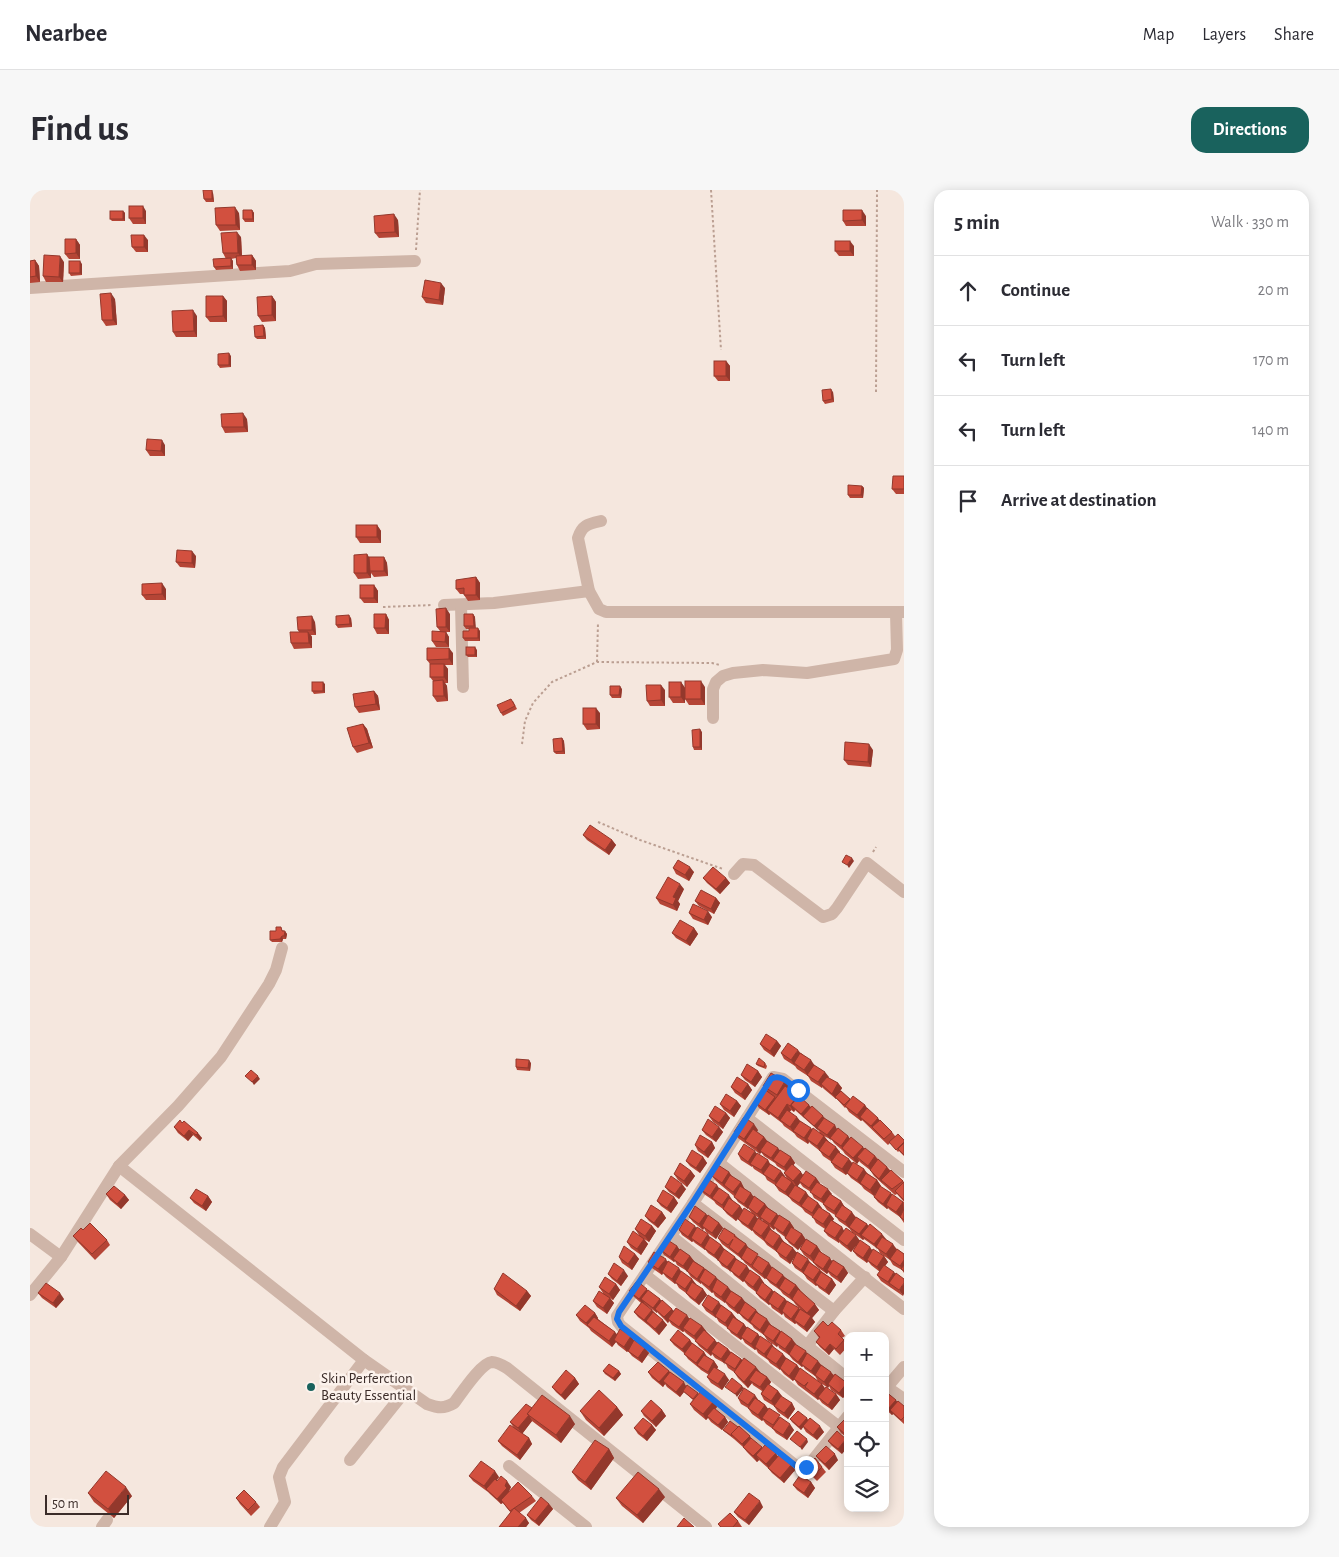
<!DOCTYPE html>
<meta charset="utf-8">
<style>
:root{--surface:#fff;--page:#f7f7f7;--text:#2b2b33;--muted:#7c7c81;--line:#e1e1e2;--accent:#19625d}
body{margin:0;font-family:"Alegreya Sans",sans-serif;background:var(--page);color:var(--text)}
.controls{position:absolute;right:15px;bottom:15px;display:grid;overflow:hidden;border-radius:10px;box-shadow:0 2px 12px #0003}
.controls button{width:45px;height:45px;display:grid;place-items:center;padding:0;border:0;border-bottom:1px solid var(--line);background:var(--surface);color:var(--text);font:25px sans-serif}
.scale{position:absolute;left:15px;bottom:12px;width:84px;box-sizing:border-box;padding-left:5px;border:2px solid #3b2c29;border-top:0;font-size:14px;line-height:18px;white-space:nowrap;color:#3b2c29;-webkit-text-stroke:4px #fcf2ec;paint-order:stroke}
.stop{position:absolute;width:15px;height:15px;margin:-11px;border:4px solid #1a73e8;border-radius:50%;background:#fff}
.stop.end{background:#1a73e8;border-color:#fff;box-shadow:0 1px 5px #0008}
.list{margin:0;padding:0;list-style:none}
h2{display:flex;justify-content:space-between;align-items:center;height:65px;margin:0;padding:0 20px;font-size:21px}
h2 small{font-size:16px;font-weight:400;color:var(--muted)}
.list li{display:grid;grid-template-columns:32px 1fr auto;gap:15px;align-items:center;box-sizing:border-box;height:70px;padding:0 20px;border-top:1px solid var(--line)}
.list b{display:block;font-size:19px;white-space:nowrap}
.list em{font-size:16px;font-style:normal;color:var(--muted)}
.icon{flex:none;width:28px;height:28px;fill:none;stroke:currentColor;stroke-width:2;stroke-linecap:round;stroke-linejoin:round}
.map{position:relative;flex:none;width:874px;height:1337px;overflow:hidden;border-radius:15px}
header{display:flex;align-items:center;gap:30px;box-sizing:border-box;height:70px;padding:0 25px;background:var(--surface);border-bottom:1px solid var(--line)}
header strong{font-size:24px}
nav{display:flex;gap:28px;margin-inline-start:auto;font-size:18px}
.intro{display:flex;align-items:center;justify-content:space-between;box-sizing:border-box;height:120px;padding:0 30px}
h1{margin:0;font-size:35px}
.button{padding:12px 22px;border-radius:15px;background:var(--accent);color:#fff;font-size:18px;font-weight:700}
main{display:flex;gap:30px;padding:0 30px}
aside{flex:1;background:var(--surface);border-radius:15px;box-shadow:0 2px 12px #0003}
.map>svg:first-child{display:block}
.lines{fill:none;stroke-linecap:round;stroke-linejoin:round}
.path{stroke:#bb9f92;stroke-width:2;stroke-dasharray:2.5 2.5;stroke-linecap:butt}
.minor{stroke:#cfb5a8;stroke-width:12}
.wall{fill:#b54536;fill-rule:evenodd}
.shaded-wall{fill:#93382c}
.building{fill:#d2503f;stroke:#93382c}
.route{stroke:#1a73e8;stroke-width:6}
.poi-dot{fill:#19625d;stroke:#fcf2ec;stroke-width:2}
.labels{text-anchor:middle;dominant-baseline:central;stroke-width:5;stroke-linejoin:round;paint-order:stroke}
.poi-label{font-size:15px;fill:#3b2c29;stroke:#fcf2ec;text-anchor:start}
</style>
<header>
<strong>Nearbee</strong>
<nav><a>Map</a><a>Layers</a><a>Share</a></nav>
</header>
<div class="intro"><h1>Find us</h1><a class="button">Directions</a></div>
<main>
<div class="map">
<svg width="874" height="1337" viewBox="0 0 874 1337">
<rect width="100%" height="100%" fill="#f5e7de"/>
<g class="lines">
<g class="path">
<path d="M681 0 691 160"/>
<path d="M386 60 390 0"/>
<path d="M846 202 847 0"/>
<path d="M353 417 403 415"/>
<path d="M567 472 568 432"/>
<path d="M492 554 495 531 503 513 522 492 567 472 682 473 690 475"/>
<path d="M568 632 610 650 693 679"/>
<path d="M843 662 846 657"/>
</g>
<g class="minor">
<path d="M0 98 260 81 286 74 385 71"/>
<path d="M571 331C558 334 552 335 548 348L559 401 569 419 576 422H874"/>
<path d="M414 415 464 413 559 401"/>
<path d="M431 415 433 497"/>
<path d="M683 528V499L686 492 693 486 703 483 733 480 777 483 864 469 867 460 866 423"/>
<path d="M704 684 713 674 724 675 793 727 802 724 807 718 837 673 874 702"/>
<path d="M717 928 874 1050"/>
<path d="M689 973 874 1119"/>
<path d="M89 976 334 1170 397 1214C408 1218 414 1219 424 1213 431 1204 451 1173 462 1172 467 1172 472 1175 477 1178L676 1337"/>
<path d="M663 1013 804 1121"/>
<path d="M0 1044 31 1067"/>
<path d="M641 1046 818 1189"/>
<path d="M615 1085 809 1237"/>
<path d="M0 1105 31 1067 89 976 148 916 191 867 239 794 246 780 252 758"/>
<path d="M777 1156 804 1121 835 1087"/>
<path d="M855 1196 874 1209"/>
<path d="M857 1197 874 1177"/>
<path d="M818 1226 779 1275 773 1278 766 1276 591 1136 588 1132 587 1126 663 1013 743 887 753 889 874 982"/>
<path d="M320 1270 376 1200"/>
<path d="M479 1276 556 1337"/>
<path d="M72 1337 77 1330"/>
<path d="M240 1337 255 1312 249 1287 253 1277 334 1170"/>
</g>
</g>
<g class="wall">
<path d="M183 3 184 12H176L174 9Z"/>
<path d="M222 20 224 23V32H215L213 29Z"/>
<path d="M93 21 95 23V31H82L80 29Z"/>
<path d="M116 21V34H103L99 28Z"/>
<path d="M209 23 210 40 190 41 186 35Z"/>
<path d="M836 26V36H816L813 31Z"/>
<path d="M368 30 369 47 349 48 345 43Z"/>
<path d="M211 47 212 66 222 65 226 71V80L210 81 207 75 206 68 201 69 203 71V79L186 80 184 77 196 69 193 63Z"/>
<path d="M46 49 50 55V69H39L35 64Z"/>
<path d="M118 50V62H106L102 57Z"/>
<path d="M824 56V66H809L805 61Z"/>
<path d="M5 70 9 76 10 92 0 93V71Z"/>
<path d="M34 72 33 92H16L13 86Z"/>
<path d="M52 74V85L41 86 39 83Z"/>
<path d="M415 98 413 115 396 113 392 107Z"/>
<path d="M193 106 197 111V132H180L176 127Z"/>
<path d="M242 106 246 112V131L232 132 228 126Z"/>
<path d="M85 109 87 135 76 136 72 130Z"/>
<path d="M167 126V147H146L143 142Z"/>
<path d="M233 135 235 138 236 149H227L225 147Z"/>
<path d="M201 166V177L190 178 188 175Z"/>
<path d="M696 171 700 176V191H688L684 186Z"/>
<path d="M803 202 804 212 795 214 793 211Z"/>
<path d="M217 229 218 242 195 243 192 237Z"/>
<path d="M135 255V266H120L116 260Z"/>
<path d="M874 286V304H866L862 299Z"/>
<path d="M832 296 834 298 833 308H820L818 305Z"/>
<path d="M347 335 351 341V353H330L326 347Z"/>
<path d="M337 364 339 368 354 367 357 373 358 386 344 387 341 383V388L328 389 324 383Z"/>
<path d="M166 366 165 378 150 377 146 372Z"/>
<path d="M446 387 450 393V410L438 411 434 405V404H430L426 399Z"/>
<path d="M344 395 348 401V413H334L330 408Z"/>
<path d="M136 399V410H116L112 405Z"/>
<path d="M356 424 359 430V444H347L344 438Z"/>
<path d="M420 424V442H416L419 447V457H406L402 451 410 441 407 437Z"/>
<path d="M443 424 445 427V438L450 441V451H435L433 448 439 441V439H436L434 436Z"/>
<path d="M321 428 322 437 308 438 306 435Z"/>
<path d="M285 432 286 445H281L282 447V458L264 459 261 453 269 442 268 440Z"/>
<path d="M447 460V467H438L436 465Z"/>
<path d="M423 463V475H415L418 479V493H415L417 496 418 511 407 512 403 506V491L400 487V474L397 470Z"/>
<path d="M651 492 655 498V513H643L639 507Z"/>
<path d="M295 494V503L284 504 282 501Z"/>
<path d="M675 497V515H659L655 509Z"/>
<path d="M592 499 591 508H582L580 505Z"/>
<path d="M635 500V516H620L617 511Z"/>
<path d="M344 501 348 506 350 520 329 523 325 517Z"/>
<path d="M483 511 487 519 473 526 471 523Z"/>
<path d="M570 523V539L557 540 553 534Z"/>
<path d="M333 534 337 539 343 558 327 563 323 557Z"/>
<path d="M672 542V560H664L663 557Z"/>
<path d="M532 548 534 551 535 564H526L524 562Z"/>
<path d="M843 560 841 577 818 575 814 570Z"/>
<path d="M553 645 582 650 586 655 579 665 557 650Z"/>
<path d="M643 678 664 682 659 691 646 684Z"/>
<path d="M673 688H696L700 693 690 704 677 693Z"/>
<path d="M654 699 648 711 650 714 647 721 630 714 626 708Z"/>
<path d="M686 708 690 713 684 724 669 716 665 711Z"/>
<path d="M659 723 682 727 678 735 663 729Z"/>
<path d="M664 738 668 744 660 756 646 748 642 743Z"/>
<path d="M253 740 257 744 256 749H253L252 752H242L240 750Z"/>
<path d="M747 851 751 856 744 867 734 860 730 854Z"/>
<path d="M751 863H771L798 888 808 893 812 898 809 903 811 901 820 910 835 915 838 920 862 942 865 946 874 950V966L869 961 868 962 860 953 858 955 832 930 831 931 819 922 816 917 815 918 806 908V909L794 899 792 897V898L781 891 778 886 767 879 765 876 754 869Z"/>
<path d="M501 873 500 881 487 880 486 877Z"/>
<path d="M735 873 737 876 736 879 728 876 726 874Z"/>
<path d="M728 881 732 887 725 897 715 890 711 885Z"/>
<path d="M718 894 722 900 715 910 705 903 701 897Z"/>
<path d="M733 896 759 897 758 898 781 917 807 939 818 946 820 949 845 966 848 969 857 977 860 980 873 991 874 992V1012L867 1004 865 1005 844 986 840 980 831 973 829 971 827 974 815 964 813 961 804 953 802 950 794 946 798 951 810 962V963L822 974 834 979 837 983 847 990 851 996H850L862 1005 873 1012H874V1033L870 1027 860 1020 858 1018 857 1019 848 1012 844 1007 846 1002 844 1006 834 999 831 995 821 988 817 983 816 985 805 978 801 972H802L793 966 790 961 781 954 779 952 778 954 767 947 764 943 754 936 752 933 740 924 739 925 729 918 725 912 736 901ZM761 920 764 922 765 920 789 941 790 943 782 940 770 931 760 922Z"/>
<path d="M707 911 711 916 704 927 694 920 690 914Z"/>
<path d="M696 923 700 928 693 939 683 932 679 926Z"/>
<path d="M152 933 172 948 170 951 163 945 158 951 148 943 144 937Z"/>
<path d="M689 937 693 942 686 952 676 945 672 940Z"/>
<path d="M728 940 727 942 734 947 737 951 750 961 761 967 765 973 763 975 773 985 786 988 790 994 801 1005 811 1011 814 1016 826 1027 837 1034 838 1036 855 1049 867 1059 874 1064V1083L872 1080 863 1075 860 1070 850 1063 848 1059 834 1049 833 1050 822 1042 819 1038 809 1031 805 1025 797 1020 793 1014H794L784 1008 781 1002 773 997 770 993 767 996 776 1002 779 1007 788 1013 792 1019 800 1024 804 1029 802 1031 812 1037 814 1041 829 1050 842 1060 854 1066 858 1072 855 1076 873 1106 851 1091 847 1085 850 1082 841 1075 838 1071 837 1073 827 1066 823 1061 827 1054 821 1062 812 1055 809 1052V1053L798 1046 794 1041 795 1039 786 1033 783 1027 775 1022 772 1018 762 1011 759 1007 749 1001 745 995 737 990 735 986 724 979 722 976V977L711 970 708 964H727L738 970 740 974 757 989 754 983 755 981 747 976 745 973 734 966 731 962 730 964 708 948 704 942Z"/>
<path d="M682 952 685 958 678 968 668 961 665 955Z"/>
<path d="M673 967 677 973 670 983 660 976 656 971Z"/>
<path d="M661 981 665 986 657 997 648 990 644 984Z"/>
<path d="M699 982 702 987 711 992 714 998 724 1007 735 1014 737 1017 749 1026 760 1032 764 1038 763 1039 772 1044 776 1050 787 1056 791 1062 802 1071 814 1077 818 1083 811 1093 801 1086 798 1082 797 1084 787 1077 783 1072 774 1065 770 1059 775 1051 768 1060 759 1053 755 1047 747 1041 745 1038 744 1040 739 1036 742 1041 767 1063 802 1089 806 1095 799 1105 789 1098 787 1095 786 1096 777 1089 774 1084 765 1078 762 1073 765 1066 760 1074 750 1067 747 1062 737 1055 734 1051 725 1044 722 1040V1041L712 1034 708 1029 706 1031 697 1024 693 1019 686 1014 684 1011 674 1004 670 999 689 998 703 1011 710 1016 713 1020 725 1025 727 1029 734 1033 732 1029 731 1030 722 1023 718 1018V1019L708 1012 704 1006 686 991 682 986Z"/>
<path d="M635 997 656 999 649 1009 639 1002Z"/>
<path d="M76 1004 95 1005 99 1010 91 1019 80 1010Z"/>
<path d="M178 1006 182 1012 176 1021 164 1013 160 1008Z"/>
<path d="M644 1007 648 1013 641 1023 631 1016 627 1011Z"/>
<path d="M632 1022 636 1028 628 1038 619 1031 615 1026Z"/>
<path d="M676 1024 678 1026 689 1033 693 1038 686 1049 676 1042 674 1038 673 1040 663 1032 659 1027Z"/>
<path d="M622 1036 626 1041 619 1052 614 1049 618 1054 611 1065 601 1058 597 1052 609 1045 605 1039Z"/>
<path d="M667 1038 691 1055 695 1060 719 1080 730 1087 734 1093V1094L742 1100 744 1102 755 1109 757 1111 771 1120 766 1115 763 1111 753 1104 750 1100 740 1093 736 1088 737 1087 735 1089 726 1082 715 1073 712 1069 692 1054 688 1048 705 1045 708 1048 716 1054 718 1058 742 1078 766 1095 770 1100 789 1120 782 1128 785 1132 777 1142 768 1135 766 1133 765 1134 755 1127 753 1123 752 1125 742 1118 740 1114 739 1115 730 1108 726 1103V1102L718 1096 714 1091 713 1092 704 1085 702 1082 692 1076 688 1070 678 1063 675 1059V1060L665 1053 663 1051 662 1052 652 1045 649 1040Z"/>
<path d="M43 1046 77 1050 80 1055 65 1070 47 1051Z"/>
<path d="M647 1056 649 1059 660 1066 664 1071 674 1078 701 1101 712 1108 715 1112 741 1135 762 1149 766 1155 804 1185 817 1193 818 1194V1202L813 1208 801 1200 799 1196 798 1198 788 1191 785 1186 775 1179 773 1176 772 1177 763 1170 759 1165 749 1158 748 1155 747 1157 737 1150 734 1145 724 1138 722 1135 713 1128 709 1123 708 1124 699 1117 695 1112V1113L685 1106 683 1102 682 1103 673 1095 671 1093V1094L661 1087 657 1081 647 1075 645 1071 644 1072 634 1065 631 1060Z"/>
<path d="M605 1064 609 1069 602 1080 592 1073 589 1067Z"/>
<path d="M618 1072H637L662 1089 666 1095 673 1099 677 1105 669 1115 660 1108 656 1103 649 1098 646 1093 645 1094 636 1087 633 1083 632 1085 622 1078Z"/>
<path d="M578 1084 598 1086 591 1096 582 1089Z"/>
<path d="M586 1094 590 1100 583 1110 580 1108 584 1113 577 1124 567 1117 563 1111 573 1103 569 1097Z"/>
<path d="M464 1099 497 1101 501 1106 490 1121 467 1105Z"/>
<path d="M599 1101H618L630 1109 631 1111 644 1121 672 1136 676 1141 687 1153 698 1159 701 1162 711 1169 713 1170 737 1187 741 1192 739 1195 748 1201 752 1207 762 1213 765 1219 758 1229 748 1222 744 1216 734 1210 731 1204 732 1201 723 1195 722 1193 718 1198 708 1188 704 1182 698 1178 696 1174 685 1168 682 1164 681 1166 669 1156 665 1150 657 1144 654 1141 653 1142 642 1135 639 1131 638 1133 627 1122V1123L616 1115 622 1120 637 1135 629 1145 618 1135 608 1127 604 1122 611 1113 603 1106Z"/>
<path d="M8 1103 34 1109 26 1118 12 1108Z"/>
<path d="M672 1115 692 1116 702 1123 706 1128 714 1134 717 1138 728 1144 730 1147 756 1168 767 1175 770 1179 792 1194 795 1198 806 1204 810 1210 802 1220 792 1213 789 1209 788 1210 768 1195 764 1189 763 1191 754 1184 750 1179V1180L740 1173 738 1170 728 1163 726 1159 725 1160 715 1153 712 1148 711 1150 701 1143 698 1138 689 1132 686 1127V1128L676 1121Z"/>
<path d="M565 1123 568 1128V1129L587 1144 604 1151 619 1163 612 1173 602 1166 598 1161 597 1162 588 1155 586 1152 582 1157 561 1141 559 1138 550 1131 546 1125Z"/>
<path d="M798 1136 811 1140 815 1146 812 1148 818 1156 810 1165 804 1159 799 1165 790 1157 786 1152 789 1148 784 1141Z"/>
<path d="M640 1150H660L662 1153 674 1162 676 1166 684 1171 688 1177 687 1179 699 1190 692 1200 681 1193 677 1187 679 1185 671 1180 669 1178 658 1169 654 1163 644 1155Z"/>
<path d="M573 1181H589L591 1184 585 1191 575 1184Z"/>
<path d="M639 1181 656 1196 668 1204 684 1211 687 1217 685 1219 695 1227 698 1232 692 1240 681 1232 678 1228 676 1230 664 1220 660 1214 663 1210 654 1202 650 1207 637 1197 635 1194 633 1197 622 1188 618 1182Z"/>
<path d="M545 1188 549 1194 535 1210 526 1202 522 1197Z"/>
<path d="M855 1201 867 1212 874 1216V1234L863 1224 862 1225 855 1219Z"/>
<path d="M708 1208 729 1210 735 1215 738 1219 753 1230 764 1240 757 1250 746 1243 743 1239 736 1234 733 1230 732 1231 722 1224 718 1218 711 1214Z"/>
<path d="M587 1217 593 1225 574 1246 556 1230 550 1221Z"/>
<path d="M502 1218 545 1234 531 1253 502 1231 492 1244 499 1248 502 1254 490 1270 472 1256 468 1251 484 1238 480 1232Z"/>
<path d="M632 1220 636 1226 626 1237 614 1226 611 1221Z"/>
<path d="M777 1228 778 1230 794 1242 787 1250 776 1242 773 1237 771 1240 762 1232 760 1229Z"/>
<path d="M818 1230V1249L811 1243 807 1237Z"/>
<path d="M622 1235 626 1240 617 1251 608 1244 604 1238Z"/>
<path d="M708 1237 732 1258 761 1275 765 1280 754 1293 742 1283 738 1278 729 1270 727 1272 717 1262 713 1257 704 1249 695 1242 693 1240Z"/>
<path d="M807 1241 812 1264 802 1256 798 1251Z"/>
<path d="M579 1259 584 1268 561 1300 548 1290 542 1282Z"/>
<path d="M786 1266 808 1270 799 1280 790 1271Z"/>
<path d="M792 1277 796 1282 787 1291 779 1283 775 1278Z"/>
<path d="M439 1286 469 1287 466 1291 481 1297 479 1301 502 1306 506 1311 489 1323 499 1333 496 1337H469L481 1323 473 1313 471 1314 460 1304 458 1302 443 1291Z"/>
<path d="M781 1292 785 1298 778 1308 767 1300 763 1295Z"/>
<path d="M58 1303 102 1306 84 1328 64 1312Z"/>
<path d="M635 1307 613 1333 592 1316 586 1308Z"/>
<path d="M206 1308 226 1312 230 1317 221 1326 210 1314Z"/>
<path d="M519 1314 523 1319 509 1336 501 1330 497 1325Z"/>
<path d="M733 1317 719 1335 708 1327 704 1322Z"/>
<path d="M708 1331 712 1337H690L688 1334Z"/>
</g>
<g class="shaded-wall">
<path d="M182 0 183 3 184 12 182 9Z"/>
<path d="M113 16 116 21V34L113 28Z"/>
<path d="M205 17 209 23 210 40 206 35Z"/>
<path d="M222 20 224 23V32L223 29Z"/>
<path d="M832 20 836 26V36L832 30Z"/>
<path d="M93 21 95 23V31L93 29Z"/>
<path d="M364 24 368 30 369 47 365 42Z"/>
<path d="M207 42 211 47 212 68 208 63Z"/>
<path d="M114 45 118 50V62L114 57Z"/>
<path d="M46 49 50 55V69L46 63Z"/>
<path d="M820 51 824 56V66L820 61Z"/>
<path d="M222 65 226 71V80L222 75Z"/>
<path d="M30 66 34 72 33 92 29 87Z"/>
<path d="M201 68 203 71V79L201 76Z"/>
<path d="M5 70 9 76 10 92 6 86Z"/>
<path d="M50 71 52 74V85L50 83Z"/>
<path d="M411 93 415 98 413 115 409 110Z"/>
<path d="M81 103 85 109 87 135 83 130Z"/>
<path d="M193 106 197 111V132L193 126Z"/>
<path d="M242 106 246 112V131L242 125Z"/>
<path d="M163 120 167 126V147L164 141Z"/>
<path d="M233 135 235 138 236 149 234 146Z"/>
<path d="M199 163 201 166V177L199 175Z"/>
<path d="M696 171 700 176V191L696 186Z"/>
<path d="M801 199 803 202 804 212 802 209Z"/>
<path d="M213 223 217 229 218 242 214 237Z"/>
<path d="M132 250 135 255V266L131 261Z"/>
<path d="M832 296 834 298 833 308 831 305Z"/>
<path d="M347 335 351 341V353L347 347Z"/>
<path d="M162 361 166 366 165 378 162 373Z"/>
<path d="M337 364 341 370 340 381 341 383V388L337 383Z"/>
<path d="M354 367 357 373 358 386 354 381Z"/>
<path d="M446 387 450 393V410L446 405Z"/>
<path d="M132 393 136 399V410L132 404Z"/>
<path d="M344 395 348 401V413L344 408Z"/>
<path d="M416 418 420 424V442L416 437Z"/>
<path d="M356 424 359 430V444L355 438Z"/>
<path d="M443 424 445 427 446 439 444 436Z"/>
<path d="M319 425 321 428 322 437 320 434Z"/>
<path d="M282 426 285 432 286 445 282 440Z"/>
<path d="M448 438 450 441V451L448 448Z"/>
<path d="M278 442 282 447V458L279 453Z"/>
<path d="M416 442 419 447V457L415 452Z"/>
<path d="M445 457 447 460V467L445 465Z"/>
<path d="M419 458 423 463V475L419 469Z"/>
<path d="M414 474 418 479V493L414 487Z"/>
<path d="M413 490 417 496 418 511 414 506Z"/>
<path d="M671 491 675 497V515L671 509Z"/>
<path d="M293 492 295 494V503L293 501Z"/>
<path d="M651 492 655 498V513L651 507Z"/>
<path d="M631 495 635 500V516L631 510Z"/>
<path d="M590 496 592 499 591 508 589 505Z"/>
<path d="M344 501 348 506 350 520 346 514Z"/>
<path d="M566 518 570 523V539L566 534Z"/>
<path d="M333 534 337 539 343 558 339 553Z"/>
<path d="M670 539 672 542V560L670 557Z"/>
<path d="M532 548 534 551 535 564 533 561Z"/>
<path d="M839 554 843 560 841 577 838 572Z"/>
<path d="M582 650 586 655 579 665 575 660Z"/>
<path d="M822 668 824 671 819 678 817 675Z"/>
<path d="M660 677 664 682 659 691 655 685Z"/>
<path d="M696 688 700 693 690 704 686 699Z"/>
<path d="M650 694 654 699 648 711 650 714 647 721 643 715V707Z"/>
<path d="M686 708 690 713 684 724 681 719Z"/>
<path d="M678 721 682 727 678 735 674 730Z"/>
<path d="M664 738 668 744 660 756 656 751Z"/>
<path d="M255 741 257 744 256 749 254 746Z"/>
<path d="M252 746 253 749 252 752 250 749Z"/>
<path d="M747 851 751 856 744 867 740 861Z"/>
<path d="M768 860 772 865 764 873 765 876 761 870Z"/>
<path d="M499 870 501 873 500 881 498 878Z"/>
<path d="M781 870 785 876 778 886 774 880Z"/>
<path d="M728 881 732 887 725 897 721 892Z"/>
<path d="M795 882 799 887 793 896 791 894 792 897V898L788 892Z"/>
<path d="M228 886 230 889 224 895 222 892Z"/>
<path d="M755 891 759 897 750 910 747 905Z"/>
<path d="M808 893 812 898 806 909 802 904Z"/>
<path d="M718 894 722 900 715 910 711 904Z"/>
<path d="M768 905 771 911 761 915 765 920 764 922 760 916Z"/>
<path d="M745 907 748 912 737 920 740 924 739 925 735 920Z"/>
<path d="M707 911 711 916 704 927 700 921Z"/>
<path d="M757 914 761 920 753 932 750 930 752 933 748 928Z"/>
<path d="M779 915 783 921 773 926 775 929 771 924Z"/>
<path d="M835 915 839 921 830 927 832 930 831 931 827 925Z"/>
<path d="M696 923 700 928 693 939 689 933Z"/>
<path d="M793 926 797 931 787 938 788 941 784 936Z"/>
<path d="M767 927 771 932 764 943 760 937Z"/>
<path d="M848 928 852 934 846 941 841 936Z"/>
<path d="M724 934 728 940 719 953 715 951 718 955 714 949Z"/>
<path d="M805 935 808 941 800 948 801 951 797 945Z"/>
<path d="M689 937 693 942 686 952 682 947Z"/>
<path d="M781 938 785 943 777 949 779 952 778 954 774 948Z"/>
<path d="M159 940 163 945 158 951 154 946Z"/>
<path d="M168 943 172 948 170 951 166 945Z"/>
<path d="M794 946 798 951 790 961 787 956Z"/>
<path d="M818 946 822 952 813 959 811 956Z"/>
<path d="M734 947 738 952 730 964 726 958Z"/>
<path d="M682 952 685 958 678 968 674 962Z"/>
<path d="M806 957 810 962 803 973 799 967Z"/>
<path d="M833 957 837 962 827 967 829 971 827 974 823 968Z"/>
<path d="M748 958 752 963 743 970 745 973 741 968Z"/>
<path d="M725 961 729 967 720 974 722 977 718 972Z"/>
<path d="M845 966 849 972 841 981 838 976Z"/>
<path d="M673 967 677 973 670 983 666 978Z"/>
<path d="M761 967 765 973 758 983 754 977Z"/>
<path d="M819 969 823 974 816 985 812 979Z"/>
<path d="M738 970 741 976 733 984 734 986 731 980Z"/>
<path d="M857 977 861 982 851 990 853 994 849 989Z"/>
<path d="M834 979 838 985 831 995 827 990Z"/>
<path d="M661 981 665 986 657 997 654 991Z"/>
<path d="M751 981 755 986 748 996 744 991Z"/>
<path d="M699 982 703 988 694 996 692 993Z"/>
<path d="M771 982 775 988 769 991 770 993 767 997 763 991Z"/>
<path d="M786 988 790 993 783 1003 779 998Z"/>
<path d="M847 990 851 996 844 1006 840 1000Z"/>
<path d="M711 992 714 998 707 1008 703 1002Z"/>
<path d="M762 992 766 997 758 1006 759 1008 755 1002Z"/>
<path d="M652 994 656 999 649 1009 645 1004Z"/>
<path d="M687 995 691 1001 682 1008 684 1011 680 1006Z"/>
<path d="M798 999 802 1004 795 1015 791 1009Z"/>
<path d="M776 1002 780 1008 773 1018 769 1013Z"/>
<path d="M721 1003 725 1009 718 1019 714 1014Z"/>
<path d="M861 1003 865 1009 856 1015 858 1018 857 1019 853 1014Z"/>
<path d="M95 1005 99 1010 91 1019 87 1014Z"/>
<path d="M699 1005 703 1011 696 1021 692 1015Z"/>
<path d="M178 1006 182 1012 176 1021 172 1016Z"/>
<path d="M644 1007 648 1013 641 1023 637 1018Z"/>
<path d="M811 1011 814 1016 807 1027 804 1021Z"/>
<path d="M873 1012 874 1021 870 1027 866 1022Z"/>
<path d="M788 1013 792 1018 786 1029 782 1023Z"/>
<path d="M735 1014 739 1019 730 1027 732 1029 731 1030 727 1024Z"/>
<path d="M710 1016 713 1021 706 1031 702 1026Z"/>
<path d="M632 1022 636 1028 628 1038 624 1033Z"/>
<path d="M822 1022 826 1028 819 1038 815 1032Z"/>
<path d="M676 1024 680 1029 672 1036 674 1038 673 1040 669 1034Z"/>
<path d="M747 1024 751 1029 743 1036 745 1038 744 1040 740 1034Z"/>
<path d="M800 1024 804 1029 797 1040 793 1034Z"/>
<path d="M725 1025 729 1031 722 1041 718 1036Z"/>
<path d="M760 1032 764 1038 756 1048 753 1043Z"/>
<path d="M689 1033 693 1038 686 1049 682 1043Z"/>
<path d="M837 1034 841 1040 831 1045 834 1049 833 1050 829 1044Z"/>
<path d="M739 1035 742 1041 735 1051 731 1046Z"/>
<path d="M622 1036 626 1041 619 1052 615 1046Z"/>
<path d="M665 1036 669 1042 661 1048 663 1051 662 1052 658 1047Z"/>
<path d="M812 1037 815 1043 808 1049 809 1052V1053L805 1048Z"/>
<path d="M678 1044 682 1050 675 1060 671 1055Z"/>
<path d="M772 1044 776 1050 768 1060 764 1055Z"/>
<path d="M852 1044 856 1049 846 1057 847 1060 844 1054Z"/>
<path d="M826 1045 830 1051 821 1062 817 1056Z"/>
<path d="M750 1046 754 1052 747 1062 743 1057Z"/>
<path d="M614 1049 618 1054 611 1065 607 1059Z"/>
<path d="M716 1054 719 1059 712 1070 708 1064Z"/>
<path d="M863 1054 867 1060 860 1070 856 1064Z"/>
<path d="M691 1055 695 1060 688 1071 684 1065Z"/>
<path d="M647 1056 651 1062 643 1069 645 1071 644 1072 640 1067Z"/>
<path d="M787 1056 791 1062 784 1072 780 1066Z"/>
<path d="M840 1057 844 1063 837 1070 838 1071 837 1073 833 1068Z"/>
<path d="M763 1058 767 1063 760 1074 756 1068Z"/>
<path d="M605 1064 609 1069 602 1080 598 1074Z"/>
<path d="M660 1066 664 1071 657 1082 653 1076Z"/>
<path d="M854 1066 858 1072 850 1082 847 1077Z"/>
<path d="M705 1067 709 1072 700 1080 701 1083 697 1077Z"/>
<path d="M800 1068 804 1074 797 1084 793 1079Z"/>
<path d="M636 1069 639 1075 632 1082 633 1083 632 1085 628 1079Z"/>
<path d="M778 1069 782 1075 775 1085 771 1080Z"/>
<path d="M874 1070V1082L870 1076Z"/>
<path d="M739 1073 743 1079 735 1089 732 1084Z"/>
<path d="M717 1076 721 1082 713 1092 709 1087Z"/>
<path d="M814 1077 818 1083 811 1093 807 1087Z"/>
<path d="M649 1078 653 1084 645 1092 646 1093 645 1094 642 1089Z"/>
<path d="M674 1078 678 1084 669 1090 671 1093V1094L667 1089Z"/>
<path d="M594 1080 598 1086 591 1096 587 1091Z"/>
<path d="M790 1080 794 1085 785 1093 787 1095 786 1096 783 1090Z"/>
<path d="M864 1082 868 1087 859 1093 861 1098 858 1092Z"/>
<path d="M753 1085 757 1090 749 1098 750 1100 746 1095Z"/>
<path d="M686 1087 690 1092 682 1100 683 1102 682 1103 679 1097Z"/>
<path d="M730 1087 734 1093 727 1103 723 1097Z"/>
<path d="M662 1089 666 1094 658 1105 655 1099Z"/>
<path d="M802 1089 806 1095 799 1105 795 1100Z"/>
<path d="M874 1093V1104L873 1106 869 1100Z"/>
<path d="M586 1094 590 1100 583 1110 579 1104Z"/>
<path d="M766 1095 770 1100 763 1111 759 1105Z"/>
<path d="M698 1097 702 1102 695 1113 691 1107Z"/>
<path d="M617 1099 620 1105 611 1109 614 1112 613 1114 609 1109Z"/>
<path d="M673 1099 677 1105 669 1115 665 1110Z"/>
<path d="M742 1100 746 1105 738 1112 740 1114 739 1115 735 1110Z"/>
<path d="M497 1101 501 1106 490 1121 486 1116Z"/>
<path d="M30 1103 34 1109 26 1118 23 1113Z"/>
<path d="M580 1108 584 1113 577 1124 573 1118Z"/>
<path d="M712 1108 716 1113 708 1124 704 1118Z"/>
<path d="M630 1109 634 1114 625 1119 627 1122V1123L623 1118Z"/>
<path d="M755 1109 759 1114 752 1121 753 1123 752 1125 748 1119Z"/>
<path d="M689 1112 693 1118 686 1128 682 1122Z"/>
<path d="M785 1114 789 1120 782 1128 785 1132 777 1142 774 1137 777 1123Z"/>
<path d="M769 1118 772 1124 764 1130 766 1133 765 1134 761 1129Z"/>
<path d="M642 1119 646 1124 638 1129 639 1131 638 1133 634 1127Z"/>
<path d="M622 1120 626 1125 616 1131 618 1135 614 1130Z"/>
<path d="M726 1120 730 1125 720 1132 722 1135 718 1130Z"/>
<path d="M565 1123 568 1128 560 1138 556 1133Z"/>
<path d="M702 1123 706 1128 699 1139 695 1133Z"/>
<path d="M657 1125 661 1131 653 1138 654 1141 653 1142 649 1137Z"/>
<path d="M737 1129 741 1135 734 1145 730 1140Z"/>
<path d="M633 1130 637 1135 629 1145 625 1139Z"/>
<path d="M714 1134 718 1140 711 1150 707 1145Z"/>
<path d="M672 1136 676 1141 668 1152 664 1146Z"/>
<path d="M750 1141 754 1146 745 1152 748 1155 747 1157 743 1151Z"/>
<path d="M585 1142 589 1148 584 1150 586 1152 582 1157 579 1151Z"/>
<path d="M728 1144 732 1150 725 1157 726 1159 725 1160 721 1154Z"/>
<path d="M601 1146 605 1152 597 1162 594 1157Z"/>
<path d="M762 1149 766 1154 759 1165 755 1159Z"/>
<path d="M660 1150 663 1155 656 1165 652 1159Z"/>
<path d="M685 1150 689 1155 681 1162 682 1164 681 1166 677 1160Z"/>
<path d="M742 1154 745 1159 736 1167 738 1170 734 1164Z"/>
<path d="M800 1154 804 1159 799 1165 795 1160Z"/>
<path d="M615 1158 619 1163 612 1173 608 1168Z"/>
<path d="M698 1159 702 1165 694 1172 695 1175 691 1169Z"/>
<path d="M776 1161 779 1167 771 1174 773 1176 772 1177 768 1172Z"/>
<path d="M674 1162 678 1168 668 1176 666 1173Z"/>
<path d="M753 1164 757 1169 750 1180 746 1174Z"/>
<path d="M711 1169 715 1174 708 1184 705 1179Z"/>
<path d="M684 1171 688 1177 681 1187 678 1182Z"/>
<path d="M788 1171 792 1176 785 1186 781 1181Z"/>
<path d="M767 1175 771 1181 763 1191 759 1186Z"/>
<path d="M857 1175 858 1178 855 1182V1177Z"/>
<path d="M726 1177 730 1182 719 1190 722 1193 718 1198 714 1192Z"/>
<path d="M589 1181 591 1184 585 1191 583 1188Z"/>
<path d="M639 1181 642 1186 633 1191 635 1194 633 1197 629 1192Z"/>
<path d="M801 1182 805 1188 798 1194 799 1196 798 1198 794 1192Z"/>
<path d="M695 1184 699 1190 692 1200 688 1194Z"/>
<path d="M737 1187 741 1192 734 1202 730 1197Z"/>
<path d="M545 1188 549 1194 535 1210 531 1205Z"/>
<path d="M654 1192 657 1198 650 1207 646 1202Z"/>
<path d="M817 1193 818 1194V1202L813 1208 809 1203Z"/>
<path d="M792 1194 795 1199 788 1210 784 1204Z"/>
<path d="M712 1196 714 1198 707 1207 705 1204Z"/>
<path d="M748 1201 752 1206 745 1217 741 1211Z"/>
<path d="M806 1204 810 1210 802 1220 798 1215Z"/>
<path d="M725 1205 729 1211 722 1221 718 1215Z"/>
<path d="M866 1210 870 1216 860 1220 863 1224 862 1225 858 1219Z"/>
<path d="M684 1211 687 1217 676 1230 673 1224Z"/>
<path d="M762 1213 765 1219 758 1229 754 1223Z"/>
<path d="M735 1215 739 1220 732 1231 728 1225Z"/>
<path d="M587 1217 593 1225 574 1246 569 1238Z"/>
<path d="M632 1220 636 1226 626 1237 622 1231Z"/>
<path d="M499 1225 502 1231 492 1244 488 1238Z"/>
<path d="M540 1226 545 1234 531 1253 526 1245Z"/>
<path d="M695 1227 698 1232 692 1240 688 1235Z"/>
<path d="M777 1228 778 1231 771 1240 769 1237Z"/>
<path d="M760 1234 764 1240 757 1250 753 1245Z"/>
<path d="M622 1235 626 1240 617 1251 613 1246Z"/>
<path d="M790 1236 794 1242 787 1250 783 1245Z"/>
<path d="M720 1246 723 1251 716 1260 712 1254Z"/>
<path d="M499 1248 502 1254 490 1270 487 1265Z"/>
<path d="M777 1249 778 1252 772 1260 770 1257Z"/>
<path d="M816 1249 818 1251V1257L812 1264 808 1259Z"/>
<path d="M732 1257 736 1262 726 1265 729 1270 727 1272 723 1266Z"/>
<path d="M579 1259 584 1268 561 1300 555 1292Z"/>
<path d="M746 1263 749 1269 740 1280 736 1274Z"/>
<path d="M805 1264 808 1270 799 1280 795 1274Z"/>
<path d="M761 1275 765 1280 754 1293 750 1288Z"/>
<path d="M465 1281 469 1287 458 1301 456 1299 458 1302 454 1296Z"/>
<path d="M477 1291 481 1297 479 1301 481 1304 471 1314 467 1309Z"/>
<path d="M781 1292 785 1298 778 1308 774 1303Z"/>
<path d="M96 1297 102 1306 84 1328 78 1319Z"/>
<path d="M629 1299 635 1307 613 1333 607 1325Z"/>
<path d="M730 1311 733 1317 719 1335 715 1330Z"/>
<path d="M519 1314 523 1319 509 1336 505 1331Z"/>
<path d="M496 1328 499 1333 496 1337H488Z"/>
</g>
<g class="building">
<path d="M173 0H182V9H174Z"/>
<rect x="99" y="16" width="14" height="12"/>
<path d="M205 17 206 35H186L185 18Z"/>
<path d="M213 20H222L223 29H213Z"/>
<path d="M813 20H832V30L813 31Z"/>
<rect x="80" y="21" width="13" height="8"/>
<path d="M364 24 365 42 345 43 344 26Z"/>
<path d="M207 42 208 63H193L191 43Z"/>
<path d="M101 45H114V57H102Z"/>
<path d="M35 49H46V63L35 64Z"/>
<rect x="805" y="51" width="15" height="10"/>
<path d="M14 65 30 66 29 87 13 86Z"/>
<path d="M222 65V75H207L206 66Z"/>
<path d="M201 68V76L184 77 183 69Z"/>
<path d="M5 70 6 86 0 87V71Z"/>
<rect x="39" y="71" width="11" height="12"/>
<path d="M395 90 411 93 409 110 392 107Z"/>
<path d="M81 103 83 130H72L70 104Z"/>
<path d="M176 106H193V126L176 127Z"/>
<path d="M242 106V125L228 126 227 107Z"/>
<path d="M163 120 164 141 143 142 142 121Z"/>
<path d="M233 135 234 146 225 147 224 136Z"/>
<path d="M199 163V175H188V164Z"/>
<rect x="684" y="171" width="12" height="15"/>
<path d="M801 199 802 209 793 211 792 200Z"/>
<path d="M213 223 214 237H192L191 224Z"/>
<path d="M117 249 132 250 131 261 116 260Z"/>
<path d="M863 286H874V299H862Z"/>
<path d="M818 295 832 296 831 305H818Z"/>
<rect x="326" y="335" width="21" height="12"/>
<path d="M147 360 162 361V373L146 372Z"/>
<path d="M337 364V383H324V365Z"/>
<path d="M339 367H354V381H340Z"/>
<path d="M446 387V405H434V398L426 399V390Z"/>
<path d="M132 393V404L112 405V394Z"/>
<rect x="330" y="395" width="14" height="13"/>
<path d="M416 418V437H407L406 419Z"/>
<path d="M344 424H356L355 438H344Z"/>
<path d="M434 424H443L444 436H434Z"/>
<path d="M319 425 320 434 306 435V426Z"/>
<path d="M282 426V440H268L267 427Z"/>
<path d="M439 438H448V448H433V441H439Z"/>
<path d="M402 441 416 442 415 452 402 451Z"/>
<path d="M260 442H278L279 453H261Z"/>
<rect x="436" y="457" width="9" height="8"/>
<path d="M397 458H419V469L397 470Z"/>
<rect x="400" y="474" width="14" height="13"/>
<path d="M413 490 414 506H403V491Z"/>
<rect x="655" y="491" width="16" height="18"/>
<rect x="282" y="492" width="11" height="9"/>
<rect x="639" y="492" width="12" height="15"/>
<path d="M616 495H631V510L617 511Z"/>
<path d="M580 496H590L589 505H580Z"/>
<path d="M344 501 346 514 325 517 323 504Z"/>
<path d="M481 509 485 516 471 523 467 515Z"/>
<rect x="553" y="518" width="13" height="16"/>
<path d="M333 534 339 553 323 557 317 538Z"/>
<path d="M670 539V557H663L662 540Z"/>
<path d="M532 548 533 561 524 562 523 549Z"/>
<path d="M815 552 839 554 838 572 814 570Z"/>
<path d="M560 635 582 650 575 660 553 645Z"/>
<path d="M816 665 822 668 817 675 812 672Z"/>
<path d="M648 670 660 677 655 685 643 678Z"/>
<path d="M683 677 696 688 686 699 673 688Z"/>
<path d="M638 687 650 694 643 707 646 708 643 715 626 708Z"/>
<path d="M671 700 686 708 681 719 665 711Z"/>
<path d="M663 714 678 721 674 730 659 723Z"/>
<path d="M650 730 664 738 656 751 642 743Z"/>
<path d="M246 737H251L252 741H255L254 746H252L250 749 240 750V741H246Z"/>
<path d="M736 844 747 851 740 861 730 854Z"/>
<path d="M758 853 768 860 761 870 751 863Z"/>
<path d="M770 863 781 870 774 880 764 873Z"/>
<path d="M729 868 735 873 734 877 726 874Z"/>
<path d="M486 869 499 870 498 878 486 877Z"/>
<path d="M717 874 728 881 721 892 711 885Z"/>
<path d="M784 875 795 882 788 892 777 885Z"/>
<path d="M221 880 228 886 222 892 215 886Z"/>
<path d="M741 883 755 891 747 905 733 896Z"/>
<path d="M707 887 718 894 711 904 701 897Z"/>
<path d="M797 887 808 893 802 904 791 894Z"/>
<path d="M755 896 768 905 760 916 757 914 748 928 737 920Z"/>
<path d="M734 899 745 907 735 920 725 912Z"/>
<path d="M811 901 820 909 814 915 805 907Z"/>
<path d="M696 904 707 911 700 921 690 914Z"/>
<path d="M769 906 779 915 771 924 761 915Z"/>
<path d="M823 906 835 915 827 925 815 916Z"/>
<path d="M685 916 696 923 689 933 679 926Z"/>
<path d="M782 916 793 926 784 936 773 926Z"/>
<path d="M837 918 848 928 841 936 830 927Z"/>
<path d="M757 920 767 927 760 937 750 930Z"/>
<path d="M714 927 724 934 714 949 704 942Z"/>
<path d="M794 928 805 935 797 945 787 938Z"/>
<path d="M678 929 689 937 682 947 672 940Z"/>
<path d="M150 930 152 933 154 931 168 943 166 945 159 940 154 946 144 937Z"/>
<path d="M850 930 862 942 854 949 842 937Z"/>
<path d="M770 931 781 938 774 948 763 941Z"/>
<path d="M783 938 794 946 787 956 777 949Z"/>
<path d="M808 938 818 946 811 956 800 948Z"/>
<path d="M723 939 734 947 726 958 715 951Z"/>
<path d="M868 944 874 950V952L866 960 859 952Z"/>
<path d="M670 945 682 952 674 962 665 955Z"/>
<path d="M821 947 833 957 823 968 812 958Z"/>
<path d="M796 950 806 957 799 967 789 960Z"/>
<path d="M737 951 748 958 741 968 730 961Z"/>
<path d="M874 953V965L868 959Z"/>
<path d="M714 954 725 961 718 972 708 964Z"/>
<path d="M835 958 845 966 838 976 827 967Z"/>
<path d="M662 960 673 967 666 978 656 971Z"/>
<path d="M750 960 761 967 754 977 743 970Z"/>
<path d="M808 962 819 969 812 979 801 972Z"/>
<path d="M727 963 738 970 731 980 720 974Z"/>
<path d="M848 969 857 977 849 989 840 980Z"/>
<path d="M823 972 834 979 827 990 817 983Z"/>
<path d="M650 973 661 981 654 991 644 984Z"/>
<path d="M740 974 751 981 744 991 733 984Z"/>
<path d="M762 974 771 982 763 991 754 983Z"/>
<path d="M688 975 699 982 692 993 682 986Z"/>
<path d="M861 980 873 991 862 999 851 990Z"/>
<path d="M776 981 786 988 779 998 769 991Z"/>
<path d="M836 983 847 990 840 1000 830 993Z"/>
<path d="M700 985 711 992 703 1002 694 995Z"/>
<path d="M752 985 762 992 755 1002 745 995Z"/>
<path d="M641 986 652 994 645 1004 635 997Z"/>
<path d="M676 988 687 995 680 1006 670 999Z"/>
<path d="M787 992 798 999 791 1009 780 1002Z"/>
<path d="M874 992V1010L865 1001Z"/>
<path d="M765 995 776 1002 769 1013 758 1006Z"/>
<path d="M84 996 95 1005 87 1014 76 1004Z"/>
<path d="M710 996 721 1003 714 1014 704 1007Z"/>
<path d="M850 996 861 1003 853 1014 844 1007Z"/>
<path d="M689 998 699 1005 692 1015 682 1008Z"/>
<path d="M166 999 178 1006 172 1016 160 1008Z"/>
<path d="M633 1000 644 1007 637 1018 627 1011Z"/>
<path d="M800 1004 811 1011 804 1021 793 1014Z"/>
<path d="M862 1004 873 1012 866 1022 856 1015Z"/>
<path d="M724 1006 735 1014 727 1024 718 1017Z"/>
<path d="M778 1006 788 1013 782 1023 771 1016Z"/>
<path d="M699 1008 710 1016 702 1026 693 1019Z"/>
<path d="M621 1015 632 1022 624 1033 615 1026Z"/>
<path d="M812 1015 822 1022 815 1032 805 1026Z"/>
<path d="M665 1016 676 1024 669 1034 659 1027Z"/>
<path d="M736 1017 747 1024 740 1034 730 1027Z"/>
<path d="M789 1017 800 1024 793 1034 782 1027Z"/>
<path d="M714 1018 725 1025 718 1036 708 1029Z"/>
<path d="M874 1019V1030L870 1027Z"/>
<path d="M678 1025 689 1033 682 1043 672 1036Z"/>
<path d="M749 1025 760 1032 753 1043 743 1036Z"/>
<path d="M826 1027 837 1034 829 1044 819 1037Z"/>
<path d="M728 1028 739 1035 731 1046 722 1039Z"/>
<path d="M611 1029 622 1036 615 1046 605 1039Z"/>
<path d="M655 1029 665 1036 658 1047 649 1040Z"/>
<path d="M801 1030 812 1037 805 1048 794 1041Z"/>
<path d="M60 1033 77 1050 62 1064 43 1046 51 1038 53 1040Z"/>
<path d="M840 1034 852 1044 844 1054 831 1045Z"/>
<path d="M667 1037 678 1044 671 1055 661 1048Z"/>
<path d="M761 1037 772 1044 764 1055 755 1048Z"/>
<path d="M694 1038 705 1045 704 1046 716 1054 708 1064 699 1057 703 1049 698 1055 688 1048Z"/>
<path d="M816 1038 826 1045 817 1056 808 1049Z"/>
<path d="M740 1039 750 1046 743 1057 734 1050Z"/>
<path d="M603 1041 614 1049 607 1059 597 1052Z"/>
<path d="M680 1047 691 1055 684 1065 674 1058Z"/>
<path d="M852 1047 863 1054 856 1064 846 1057Z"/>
<path d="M636 1049 647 1056 640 1067 631 1060Z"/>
<path d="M776 1049 787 1056 780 1066 770 1059Z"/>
<path d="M830 1050 840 1057 833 1068 823 1061Z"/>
<path d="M752 1051 763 1058 756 1068 746 1061Z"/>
<path d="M594 1056 605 1064 598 1074 589 1067Z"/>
<path d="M717 1057 728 1064 721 1075 711 1068Z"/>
<path d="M650 1059 660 1066 653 1076 643 1069Z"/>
<path d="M694 1059 705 1067 697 1077 688 1070Z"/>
<path d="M843 1059 854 1066 847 1077 837 1070Z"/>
<path d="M867 1059 874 1064V1070L870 1076 860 1069Z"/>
<path d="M789 1061 800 1068 793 1079 783 1072Z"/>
<path d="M624 1062 636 1069 628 1079 618 1072Z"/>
<path d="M767 1062 778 1069 771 1080 762 1073Z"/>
<path d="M728 1066 739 1073 732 1084 722 1076Z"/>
<path d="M706 1069 717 1076 709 1087 700 1080Z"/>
<path d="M803 1070 814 1077 807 1087 797 1080Z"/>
<path d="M638 1071 649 1078 642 1089 632 1082Z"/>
<path d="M663 1071 674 1078 667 1089 657 1081Z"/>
<path d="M779 1072 790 1080 783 1090 773 1083Z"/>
<path d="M584 1073 594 1080 587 1091 578 1084Z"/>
<path d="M854 1075 864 1082 858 1092 847 1085Z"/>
<path d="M874 1075V1081L871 1079Z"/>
<path d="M742 1077 753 1085 746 1095 736 1088Z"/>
<path d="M675 1079 686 1087 679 1097 669 1090Z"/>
<path d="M720 1080 730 1087 723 1097 714 1090Z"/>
<path d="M651 1081 662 1089 655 1099 645 1092Z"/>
<path d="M791 1082 802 1089 795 1100 785 1093Z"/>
<path d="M473 1083 497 1101 486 1116 464 1099Z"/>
<path d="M866 1083 874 1089V1093L869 1100 859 1093Z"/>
<path d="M575 1087 586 1094 579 1104 569 1097Z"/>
<path d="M755 1088 766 1095 759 1105 749 1098Z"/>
<path d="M687 1089 698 1097 691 1107 682 1100Z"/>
<path d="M607 1091 617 1099 609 1109 599 1101Z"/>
<path d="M662 1092 673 1099 665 1110 656 1103Z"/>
<path d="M732 1092 742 1100 735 1110 726 1103Z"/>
<path d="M16 1093 30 1103 23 1113 8 1103Z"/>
<path d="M768 1099 785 1114 777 1123 762 1109Z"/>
<path d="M618 1100 630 1109 623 1118 611 1109Z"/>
<path d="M569 1101 580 1108 573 1118 563 1111Z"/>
<path d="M701 1101 712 1108 704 1118 695 1111Z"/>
<path d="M744 1101 755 1109 748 1119 738 1112Z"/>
<path d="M678 1105 689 1112 682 1122 672 1115Z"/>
<path d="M632 1110 642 1119 634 1127 625 1119Z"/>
<path d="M757 1111 769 1118 761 1129 752 1121Z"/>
<path d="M612 1112 622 1120 614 1130 604 1122Z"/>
<path d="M715 1112 726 1120 718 1130 709 1123Z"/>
<path d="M555 1115 565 1123 556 1133 546 1125Z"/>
<path d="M691 1115 702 1123 695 1133 685 1126Z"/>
<path d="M646 1118 657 1125 649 1137 638 1129Z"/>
<path d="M770 1119 781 1126 774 1137 764 1130Z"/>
<path d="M623 1122 633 1130 625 1139 616 1131Z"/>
<path d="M726 1122 737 1129 730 1140 720 1132Z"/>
<path d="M564 1127 585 1142 579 1151 557 1135Z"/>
<path d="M703 1127 714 1134 707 1145 697 1138Z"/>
<path d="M660 1128 672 1136 664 1146 653 1138Z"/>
<path d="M793 1131 798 1136 802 1132 811 1140 808 1144 814 1150 806 1159 800 1154 795 1160 786 1152 790 1147 784 1141Z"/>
<path d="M739 1134 750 1141 743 1151 733 1144Z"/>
<path d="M717 1137 728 1144 721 1154 711 1147Z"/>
<path d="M590 1139 601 1146 594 1157 584 1150Z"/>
<path d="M648 1140 660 1150 652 1159 640 1150Z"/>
<path d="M674 1140 685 1150 677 1160 665 1151Z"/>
<path d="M751 1141 762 1149 755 1159 745 1152Z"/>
<path d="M730 1146 742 1154 734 1164 725 1157Z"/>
<path d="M604 1150 615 1158 608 1168 598 1161Z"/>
<path d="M688 1152 698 1159 691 1169 681 1162Z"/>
<path d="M662 1153 674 1162 666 1173 654 1164Z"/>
<path d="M765 1154 776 1161 768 1172 759 1164Z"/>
<path d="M742 1156 753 1164 746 1174 736 1167Z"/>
<path d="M701 1162 711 1169 705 1179 694 1172Z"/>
<path d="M777 1163 788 1171 781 1181 771 1174Z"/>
<path d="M674 1165 684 1171 678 1182 667 1175Z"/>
<path d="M714 1168 726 1177 714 1192 704 1182Z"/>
<path d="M756 1168 767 1175 759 1186 750 1178Z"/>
<path d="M628 1172 639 1181 629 1192 618 1182Z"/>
<path d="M579 1174 589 1181 583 1188 573 1181Z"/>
<path d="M791 1175 801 1182 794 1192 785 1185Z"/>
<path d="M684 1177 695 1184 688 1194 677 1187Z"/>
<path d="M770 1178 792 1194 784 1204 775 1197 778 1192 774 1196 764 1189Z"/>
<path d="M536 1180 545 1188 531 1205 522 1197Z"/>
<path d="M726 1180 737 1187 730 1197 719 1190Z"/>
<path d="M640 1182 654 1192 646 1202 633 1191Z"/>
<path d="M805 1184 817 1193 809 1203 798 1194Z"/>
<path d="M702 1188 712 1196 705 1204 695 1197Z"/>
<path d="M738 1194 748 1201 741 1211 731 1204Z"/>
<path d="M657 1195 668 1203 663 1209 653 1201Z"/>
<path d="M796 1197 806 1204 798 1215 788 1207Z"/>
<path d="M714 1198 725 1205 718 1215 708 1208Z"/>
<path d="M569 1200 587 1217 569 1238 550 1221Z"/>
<path d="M671 1201 684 1211 673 1224 660 1214Z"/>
<path d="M855 1201 866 1210 858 1219 855 1217Z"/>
<path d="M512 1205 540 1226 526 1245 497 1224Z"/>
<path d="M751 1206 762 1213 754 1223 744 1216Z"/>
<path d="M725 1208 735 1215 728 1225 718 1218Z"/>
<path d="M621 1210 632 1220 622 1231 611 1221Z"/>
<path d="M868 1211 874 1216V1227L871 1230 860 1220Z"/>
<path d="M496 1214 502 1218 497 1224 499 1225 488 1238 480 1232Z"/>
<path d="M684 1218 695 1227 688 1235 677 1226Z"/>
<path d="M739 1218 750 1225 743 1235 732 1228Z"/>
<path d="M768 1221 777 1228 769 1237 760 1229Z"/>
<path d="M750 1227 760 1234 753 1245 742 1238Z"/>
<path d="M613 1228 622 1235 613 1246 604 1238Z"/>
<path d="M780 1228 790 1236 783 1245 773 1236Z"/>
<path d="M816 1228 818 1230V1244L817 1246 807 1237Z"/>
<path d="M700 1231 708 1237 701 1244 702 1245V1246L693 1240Z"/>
<path d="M480 1235 499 1248 487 1265 468 1251Z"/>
<path d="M709 1236 720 1246 712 1254 701 1244Z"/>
<path d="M767 1241 777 1249 770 1257 760 1249Z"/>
<path d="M807 1241 816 1249 808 1259 798 1251Z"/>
<path d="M721 1248 732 1257 723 1266 713 1257Z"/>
<path d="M565 1250 579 1259 555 1292 542 1282Z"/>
<path d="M735 1255 746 1263 736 1274 726 1265Z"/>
<path d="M796 1256 805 1264 795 1274 786 1266Z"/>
<path d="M749 1265 761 1275 750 1288 738 1278Z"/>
<path d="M785 1268 792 1277 783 1286 775 1278Z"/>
<path d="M451 1271 465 1281 454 1296 439 1286Z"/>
<path d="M76 1281 96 1297 78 1319 58 1303Z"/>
<path d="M608 1282 629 1299 607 1325 586 1308Z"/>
<path d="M770 1285 781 1292 774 1303 763 1295Z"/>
<path d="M471 1286 477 1291 475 1296 477 1298 467 1309 456 1299 465 1289 467 1291Z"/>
<path d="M488 1292 502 1306 480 1321 471 1310Z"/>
<path d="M214 1300 226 1312 218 1320 206 1308Z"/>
<path d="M719 1303 730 1311 715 1330 704 1322Z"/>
<path d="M511 1307 519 1314 505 1331 497 1325Z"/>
<path d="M484 1318 496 1328 488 1337H469Z"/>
<path d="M700 1323 708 1331 703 1337H691L688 1334Z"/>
<path d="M654 1328 664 1337H647Z"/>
</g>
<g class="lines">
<path class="route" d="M768 900C760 894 751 883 741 889L663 1012 589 1122 587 1129 591 1136 766 1276 776 1277"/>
</g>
<circle class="poi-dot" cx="281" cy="1197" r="5"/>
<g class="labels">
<g class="poi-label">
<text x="291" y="1188">Skin Perferction<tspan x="291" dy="17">Beauty Essential</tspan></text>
</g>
</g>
</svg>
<div class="controls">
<button>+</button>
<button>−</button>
<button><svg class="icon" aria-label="locate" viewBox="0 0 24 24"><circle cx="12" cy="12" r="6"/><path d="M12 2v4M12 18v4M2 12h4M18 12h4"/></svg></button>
<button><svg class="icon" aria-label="layers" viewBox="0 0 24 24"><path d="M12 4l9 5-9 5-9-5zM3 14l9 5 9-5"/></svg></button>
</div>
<div class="scale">50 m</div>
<div class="stop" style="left:768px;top:900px"></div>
<div class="stop end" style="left:776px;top:1277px"></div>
</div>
<aside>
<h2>5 min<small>Walk · 330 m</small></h2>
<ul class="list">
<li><svg class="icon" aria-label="ahead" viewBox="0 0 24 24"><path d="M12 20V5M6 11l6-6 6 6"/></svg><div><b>Continue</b></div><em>20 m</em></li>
<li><svg class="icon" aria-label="left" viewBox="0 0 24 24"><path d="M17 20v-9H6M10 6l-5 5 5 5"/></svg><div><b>Turn left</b></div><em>170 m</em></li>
<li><svg class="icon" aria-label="left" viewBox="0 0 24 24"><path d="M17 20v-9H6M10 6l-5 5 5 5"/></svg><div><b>Turn left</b></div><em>140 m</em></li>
<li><svg class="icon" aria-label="arrive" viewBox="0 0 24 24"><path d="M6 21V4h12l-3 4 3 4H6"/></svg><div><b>Arrive at destination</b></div></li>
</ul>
</aside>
</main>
